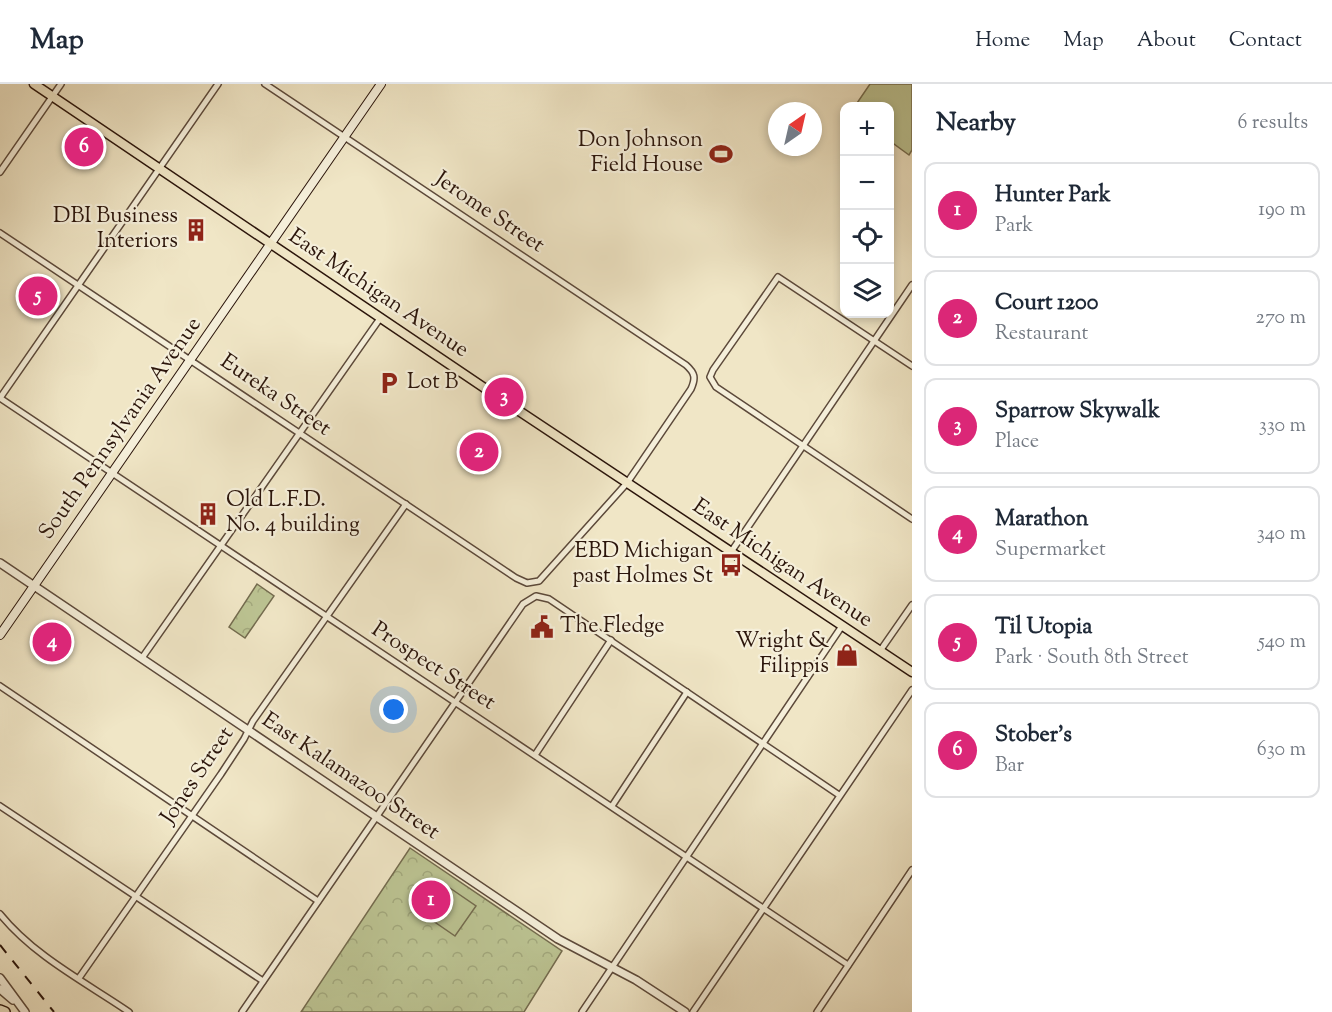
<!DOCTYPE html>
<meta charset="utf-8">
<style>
:root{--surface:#fff;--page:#f2f2f3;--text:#1f2937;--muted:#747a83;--line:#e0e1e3;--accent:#db2777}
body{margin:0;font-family:"Sorts Mill Goudy",serif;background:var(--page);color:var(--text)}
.controls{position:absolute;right:18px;top:18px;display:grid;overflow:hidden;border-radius:12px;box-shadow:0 3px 9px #0003}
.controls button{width:54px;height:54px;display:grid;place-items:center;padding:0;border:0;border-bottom:2px solid var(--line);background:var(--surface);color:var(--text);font:30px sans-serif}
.compass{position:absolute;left:768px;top:18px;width:54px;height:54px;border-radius:50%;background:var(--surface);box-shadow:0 3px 9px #0003;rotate:34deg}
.you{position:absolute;left:394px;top:626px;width:21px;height:21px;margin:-15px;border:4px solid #fff;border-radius:50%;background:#1a73e8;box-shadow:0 0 0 9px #1a73e833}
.badge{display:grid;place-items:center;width:39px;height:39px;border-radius:50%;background:var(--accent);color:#fff;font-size:20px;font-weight:700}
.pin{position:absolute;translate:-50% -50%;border:3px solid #fff;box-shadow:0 2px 6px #0006}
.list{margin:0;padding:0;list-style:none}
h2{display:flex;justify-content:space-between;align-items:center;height:78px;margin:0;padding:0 24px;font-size:26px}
h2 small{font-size:20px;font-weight:400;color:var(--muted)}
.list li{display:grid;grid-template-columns:39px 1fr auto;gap:18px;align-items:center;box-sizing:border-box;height:96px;margin:0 12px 12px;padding:0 12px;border:2px solid var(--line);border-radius:12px}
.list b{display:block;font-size:22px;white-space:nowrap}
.list p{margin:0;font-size:20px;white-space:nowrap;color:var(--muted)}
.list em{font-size:20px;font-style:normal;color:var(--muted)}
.icon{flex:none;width:33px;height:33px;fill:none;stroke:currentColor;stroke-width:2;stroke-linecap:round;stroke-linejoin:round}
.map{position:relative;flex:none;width:912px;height:928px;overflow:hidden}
header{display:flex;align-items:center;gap:36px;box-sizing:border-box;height:84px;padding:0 30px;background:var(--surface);border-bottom:2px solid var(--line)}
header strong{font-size:28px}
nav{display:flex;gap:33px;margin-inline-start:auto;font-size:21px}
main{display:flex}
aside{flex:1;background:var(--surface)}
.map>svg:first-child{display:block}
.park{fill:url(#park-crowns);stroke:#746c4f;stroke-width:1.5}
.garden{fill:#bcc493;stroke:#746c4f;stroke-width:1.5}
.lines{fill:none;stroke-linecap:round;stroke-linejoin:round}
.minor-casing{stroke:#5c493a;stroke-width:8}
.tertiary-casing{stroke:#5c493a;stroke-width:10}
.secondary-casing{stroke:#2b150b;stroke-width:10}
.primary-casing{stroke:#2b150b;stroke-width:11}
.motorway-casing{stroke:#2b150b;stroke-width:12}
.minor{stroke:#f5efda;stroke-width:5}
.tertiary{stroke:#f5efda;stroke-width:7}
.secondary{stroke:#f5efda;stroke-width:8}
.primary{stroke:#f0e6c6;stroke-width:8}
.motorway{stroke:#f0e6c6;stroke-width:9}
.rail{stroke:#2b150b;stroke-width:2;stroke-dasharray:10 10;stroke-linecap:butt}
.labels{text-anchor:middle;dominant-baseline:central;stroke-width:4.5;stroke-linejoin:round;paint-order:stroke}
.poi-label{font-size:22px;fill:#2b150b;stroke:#f5efda;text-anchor:end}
.street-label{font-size:22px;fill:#2b150b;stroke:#f5efda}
</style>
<header>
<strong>Map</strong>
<nav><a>Home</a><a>Map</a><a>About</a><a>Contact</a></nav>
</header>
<main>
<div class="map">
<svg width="912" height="928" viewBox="0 0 912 928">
<defs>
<pattern id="park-crowns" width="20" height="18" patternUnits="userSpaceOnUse" patternTransform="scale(1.5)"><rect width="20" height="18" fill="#bcc493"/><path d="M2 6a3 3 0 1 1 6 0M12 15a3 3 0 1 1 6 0" fill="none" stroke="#a2a87d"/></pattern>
</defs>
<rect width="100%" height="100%" fill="#f0e6c6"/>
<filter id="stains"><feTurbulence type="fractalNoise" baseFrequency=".00333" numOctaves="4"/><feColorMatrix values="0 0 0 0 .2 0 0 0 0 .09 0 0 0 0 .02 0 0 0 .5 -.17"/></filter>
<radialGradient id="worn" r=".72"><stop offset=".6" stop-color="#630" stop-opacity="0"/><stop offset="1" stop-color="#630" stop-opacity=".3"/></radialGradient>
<g class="park">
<path d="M257 500 274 512 245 554 229 543Z"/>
<path d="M410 764 562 867 524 928H301Z"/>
</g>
<g class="garden">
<path d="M870 0H912V66L909 71 890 57V22H855Z"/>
<path d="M29 198 54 215 47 226 21 209Z"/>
<path d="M447 802 476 822 455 852 426 832Z"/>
</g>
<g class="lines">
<g class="minor-casing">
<g id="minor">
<path d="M0 88 61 0"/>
<path d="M0 149 516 494 527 499 539 497 627 399 691 305C696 294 695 289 686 281L265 0"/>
<path d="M912 282 778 193 713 286 710 293 716 303 912 435"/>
<path d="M0 314 848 881"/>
<path d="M0 314 218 0"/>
<path d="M731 468 912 201"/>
<path d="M880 567 912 521"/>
<path d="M142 574 381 233"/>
<path d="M0 602 318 817"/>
<path d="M535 671 611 556"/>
<path d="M0 722 263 897"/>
<path d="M612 722 687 608"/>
<path d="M0 830C34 872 85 898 129 928"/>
<path d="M79 894 221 690 244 655 253 637 406 420"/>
<path d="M242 928 523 520 536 512 549 515 839 711"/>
<path d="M582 928 842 542"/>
<path d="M693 928 912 606"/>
<path d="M817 928 912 786"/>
</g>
</g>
<g class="tertiary-casing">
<g id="tertiary">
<path d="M0 479 558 855 636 896 685 928"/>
<path d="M0 894 25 928"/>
<path d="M0 905 13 916"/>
</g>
</g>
<g class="secondary-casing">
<path id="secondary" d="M0 551 381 0"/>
</g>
<g class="primary-casing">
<path id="primary" d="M34 0 486 305 912 588"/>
</g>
<g class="motorway-casing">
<path id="motorway" d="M0 926 5 928"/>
</g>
<use href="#minor" class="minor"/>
<use href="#tertiary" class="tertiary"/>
<use href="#secondary" class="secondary"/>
<use href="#primary" class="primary"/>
<use href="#motorway" class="motorway"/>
<path class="rail" d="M0 861 54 928"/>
</g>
<defs>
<g id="stadium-bare" transform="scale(1.8)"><path d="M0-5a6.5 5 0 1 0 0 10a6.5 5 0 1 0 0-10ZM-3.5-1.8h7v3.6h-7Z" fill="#8f2418" stroke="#f5efda" stroke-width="2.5" paint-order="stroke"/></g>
<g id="building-bare" transform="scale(1.8)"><path d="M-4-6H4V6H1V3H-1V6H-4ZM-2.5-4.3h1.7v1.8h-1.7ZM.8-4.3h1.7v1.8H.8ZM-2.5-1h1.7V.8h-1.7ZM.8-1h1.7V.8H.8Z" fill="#8f2418" stroke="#f5efda" stroke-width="2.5" paint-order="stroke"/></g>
<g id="parking-bare" transform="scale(1.8)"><path d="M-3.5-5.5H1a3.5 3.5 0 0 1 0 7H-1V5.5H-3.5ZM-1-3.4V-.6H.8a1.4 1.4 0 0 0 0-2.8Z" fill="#8f2418" stroke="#f5efda" stroke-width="2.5" paint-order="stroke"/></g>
<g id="bus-bare" transform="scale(1.8)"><path d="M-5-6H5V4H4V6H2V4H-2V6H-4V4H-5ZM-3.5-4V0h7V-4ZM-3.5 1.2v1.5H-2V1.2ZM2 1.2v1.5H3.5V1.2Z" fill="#8f2418" stroke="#f5efda" stroke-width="2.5" paint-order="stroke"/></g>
<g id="civic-bare" transform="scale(1.8)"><path d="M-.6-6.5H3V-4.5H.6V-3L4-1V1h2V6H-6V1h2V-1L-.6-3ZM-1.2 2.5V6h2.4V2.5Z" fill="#8f2418" stroke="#f5efda" stroke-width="2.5" paint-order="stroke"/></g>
<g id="shop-bare" transform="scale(1.8)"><path d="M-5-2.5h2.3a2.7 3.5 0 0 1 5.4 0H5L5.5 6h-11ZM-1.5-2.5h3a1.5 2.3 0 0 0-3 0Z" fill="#8f2418" stroke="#f5efda" stroke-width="2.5" paint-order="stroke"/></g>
</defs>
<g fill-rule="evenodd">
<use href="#stadium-bare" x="721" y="70"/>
<use href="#building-bare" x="196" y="146"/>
<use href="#parking-bare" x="389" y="299"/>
<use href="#building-bare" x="208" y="430"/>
<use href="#bus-bare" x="731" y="481"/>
<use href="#civic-bare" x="542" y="543"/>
<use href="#shop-bare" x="847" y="571"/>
</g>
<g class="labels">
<g class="poi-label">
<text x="703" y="57">Don Johnson<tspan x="703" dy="25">Field House</tspan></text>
<text x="178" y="133">DBI Business<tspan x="178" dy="25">Interiors</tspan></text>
<text x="407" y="299" text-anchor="start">Lot B</text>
<text x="226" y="417" text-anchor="start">Old L.F.D.<tspan x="226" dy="25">No. 4 building</tspan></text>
<text x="713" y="468">EBD Michigan<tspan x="713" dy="25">past Holmes St</tspan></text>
<text x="560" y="543" text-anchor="start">The Fledge</text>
<text x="829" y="558">Wright &amp;<tspan x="829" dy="25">Filippis</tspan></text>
</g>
<g class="street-label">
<text transform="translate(489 129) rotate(34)">Jerome Street</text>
<text transform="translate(378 210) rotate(34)">East Michigan Avenue</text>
<text transform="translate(275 312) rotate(34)">Eureka Street</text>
<text transform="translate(121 345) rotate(-55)">South Pennsylvania Avenue</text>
<text transform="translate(782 480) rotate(34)">East Michigan Avenue</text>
<text transform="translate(433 583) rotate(33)">Prospect Street</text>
<text transform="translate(198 692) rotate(-56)">Jones Street</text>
<text transform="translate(350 693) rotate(34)">East Kalamazoo Street</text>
</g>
</g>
<rect width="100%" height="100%" filter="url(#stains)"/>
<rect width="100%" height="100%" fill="url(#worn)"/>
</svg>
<div class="controls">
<button>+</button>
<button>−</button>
<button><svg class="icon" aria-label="locate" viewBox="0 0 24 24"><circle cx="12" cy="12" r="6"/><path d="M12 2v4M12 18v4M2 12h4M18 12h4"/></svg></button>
<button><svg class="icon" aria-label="layers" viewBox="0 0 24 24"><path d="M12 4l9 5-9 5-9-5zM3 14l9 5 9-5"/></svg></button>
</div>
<svg class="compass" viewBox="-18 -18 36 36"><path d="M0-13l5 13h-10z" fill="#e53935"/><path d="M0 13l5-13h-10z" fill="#747a83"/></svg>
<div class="you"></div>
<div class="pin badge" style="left:431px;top:816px">1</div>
<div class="pin badge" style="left:479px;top:368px">2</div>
<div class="pin badge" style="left:504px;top:313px">3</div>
<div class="pin badge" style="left:52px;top:558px">4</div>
<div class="pin badge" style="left:38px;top:212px">5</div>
<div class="pin badge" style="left:84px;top:63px">6</div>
</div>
<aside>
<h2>Nearby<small>6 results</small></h2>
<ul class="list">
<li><span class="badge">1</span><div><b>Hunter Park</b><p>Park</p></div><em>190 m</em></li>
<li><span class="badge">2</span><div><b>Court 1200</b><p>Restaurant</p></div><em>270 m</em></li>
<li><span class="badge">3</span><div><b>Sparrow Skywalk</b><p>Place</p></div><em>330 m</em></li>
<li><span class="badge">4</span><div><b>Marathon</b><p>Supermarket</p></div><em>340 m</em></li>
<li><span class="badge">5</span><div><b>Til Utopia</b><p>Park · South 8th Street</p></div><em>540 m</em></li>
<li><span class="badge">6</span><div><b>Stober's</b><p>Bar</p></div><em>630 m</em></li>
</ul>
</aside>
</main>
